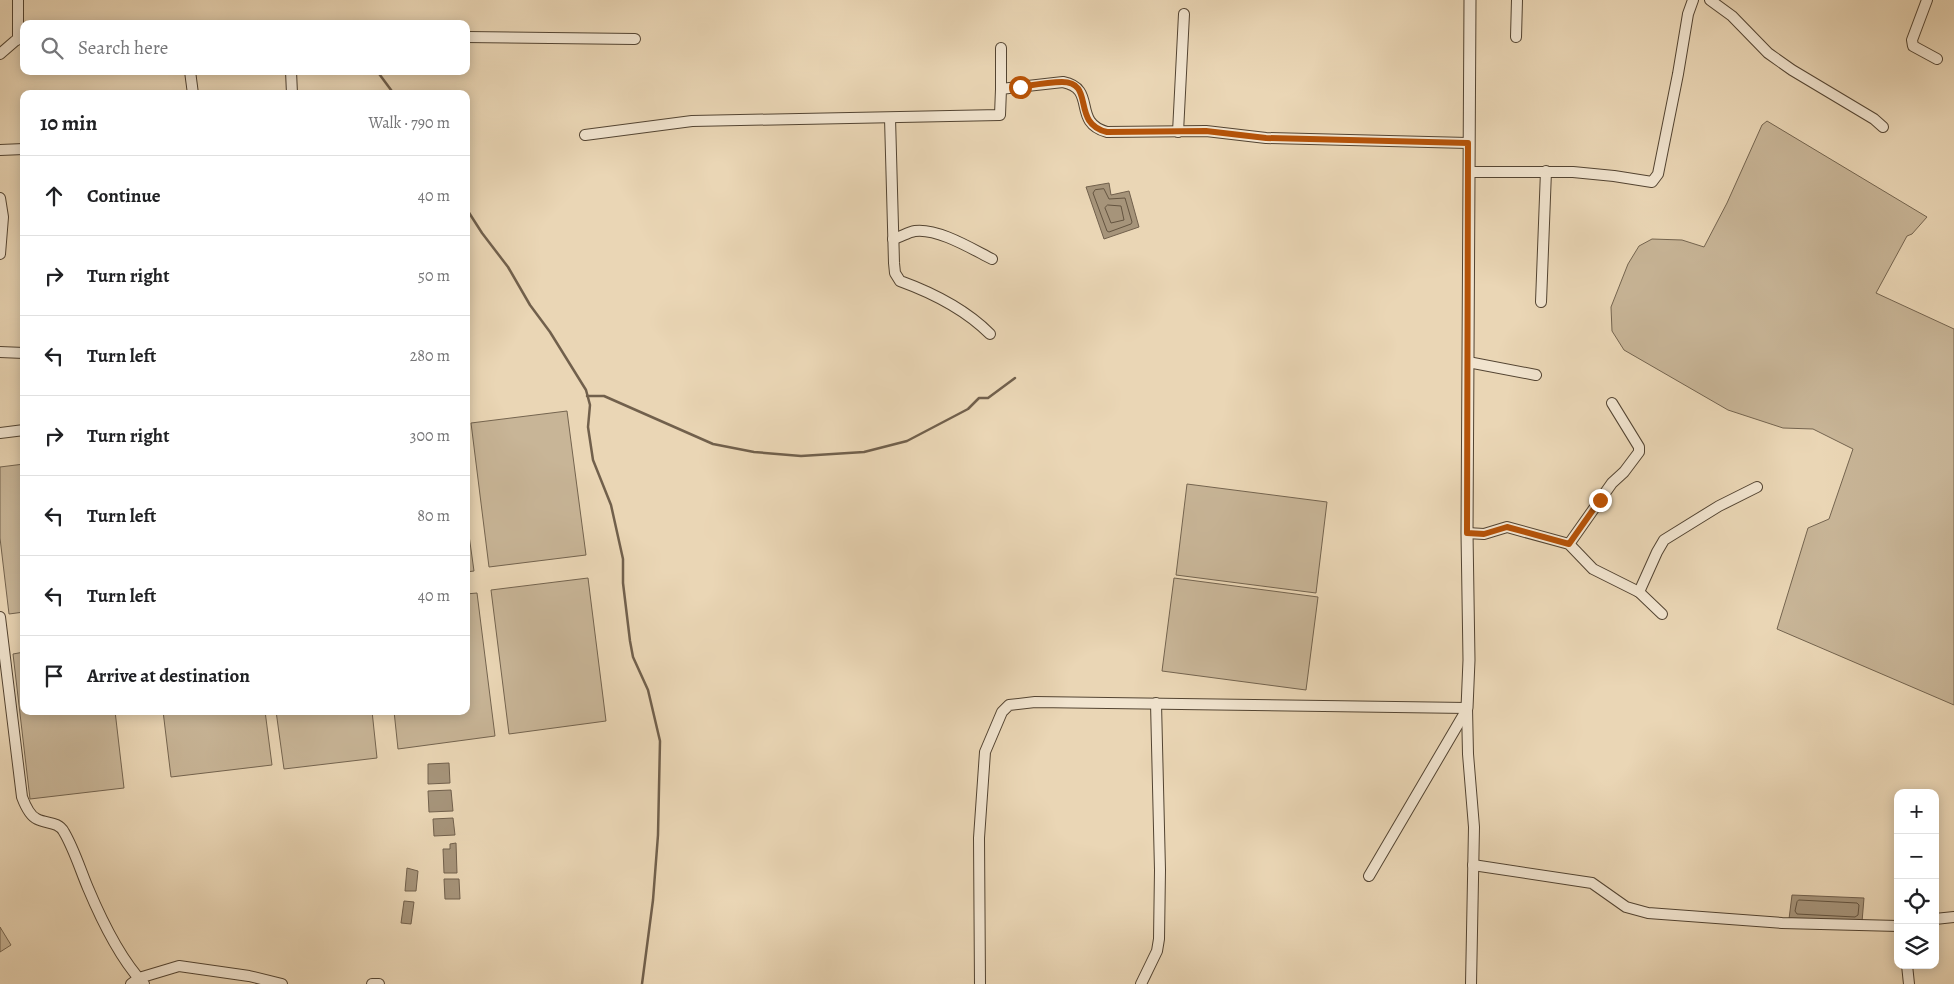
<!DOCTYPE html>
<meta charset="utf-8">
<style>
:root{--surface:#fff;--page:#f2f2f2;--text:#202124;--muted:#757577;--line:#e0e0e0}
body{margin:0;font-family:Alegreya,serif;background:var(--page);color:var(--text)}
.controls{position:absolute;right:15px;bottom:15px;display:grid;overflow:hidden;border-radius:10px;box-shadow:0 2px 12px #0003}
.controls button{width:45px;height:45px;display:grid;place-items:center;padding:0;border:0;border-bottom:1px solid var(--line);background:var(--surface);color:var(--text);font:25px sans-serif}
.stop{position:absolute;width:15px;height:15px;margin:-11px;border:4px solid #b45309;border-radius:50%;background:#fff}
.stop.end{background:#b45309;border-color:#fff;box-shadow:0 1px 5px #0008}
.list{margin:0;padding:0;list-style:none}
h2{display:flex;justify-content:space-between;align-items:center;height:65px;margin:0;padding:0 20px;font-size:21px}
h2 small{font-size:16px;font-weight:400;color:var(--muted)}
.list li{display:grid;grid-template-columns:32px 1fr auto;gap:15px;align-items:center;box-sizing:border-box;height:80px;padding:0 20px;border-top:1px solid var(--line)}
.list b{display:block;font-size:19px;white-space:nowrap}
.list em{font-size:16px;font-style:normal;color:var(--muted)}
.icon{flex:none;width:28px;height:28px;fill:none;stroke:currentColor;stroke-width:2;stroke-linecap:round;stroke-linejoin:round}
.map{position:relative;flex:none;width:1954px;height:984px;overflow:hidden}
.search{position:absolute;background:var(--surface);box-shadow:0 2px 12px #0003;left:20px;top:20px;width:450px;height:55px;display:flex;align-items:center;gap:12px;box-sizing:border-box;padding:0 18px;border-radius:10px;color:var(--muted);font-size:19px}
.panel{position:absolute;background:var(--surface);box-shadow:0 2px 12px #0003;left:20px;top:90px;width:450px;height:625px;border-radius:10px}
.map>svg:first-child{display:block}
.green{fill:#c8b597;stroke:#74644f}
.water{fill:#a6947a;stroke:#71604c}
.lines{fill:none;stroke-linecap:round;stroke-linejoin:round}
.shore{stroke:#645440;stroke-width:1}
.stream{stroke:#71604c;stroke-width:2.5}
.minor-casing{stroke:#534432;stroke-width:12}
.tertiary-casing{stroke:#534432;stroke-width:13}
.minor{stroke:#f1e4cf;stroke-width:10}
.tertiary{stroke:#f1e4cf;stroke-width:11}
.route{stroke:#b45309;stroke-width:6}
</style>
<div class="map">
<svg width="1954" height="984" viewBox="0 0 1954 984">
<rect width="100%" height="100%" fill="#ead6b5"/>
<filter id="stains"><feTurbulence type="fractalNoise" baseFrequency=".004" numOctaves="4"/><feColorMatrix values="0 0 0 0 .2 0 0 0 0 .09 0 0 0 0 .02 0 0 0 .5 -.17"/></filter>
<radialGradient id="worn" r=".72"><stop offset=".6" stop-color="#630" stop-opacity="0"/><stop offset="1" stop-color="#630" stop-opacity=".3"/></radialGradient>
<g class="green">
<path d="M1767 121 1927 217 1912 234 1907 236 1876 293 1954 329V705L1777 629 1808 528 1829 519 1853 449 1813 429 1783 428 1728 410 1624 350 1612 331 1611 307 1628 264 1639 246 1652 239 1682 240 1704 247 1727 203 1762 125Z"/>
<path d="M567 411 586 555 489 567 471 423Z"/>
<path d="M24 464V612L9 614 0 538V467Z"/>
<path d="M1187 484 1327 502 1316 593 1176 575Z"/>
<path d="M466 514 474 571 466 572Z"/>
<path d="M588 578 606 721 509 734 491 590Z"/>
<path d="M1174 578 1318 597 1306 690 1162 671Z"/>
<path d="M477 593 495 736 398 749 394 711H466V594Z"/>
<path d="M24 652V711H115L124 788 30 799 13 654Z"/>
<path d="M163 711H265L272 765 171 777Z"/>
<path d="M276 711H372L377 758 284 769Z"/>
<path d="M0 927 11 945 0 952Z"/>
</g>
<g class="water">
<path d="M1109 183 1111 195 1129 191 1139 227 1104 239 1086 187Z"/>
<path d="M449 763 450 783 428 784V764Z"/>
<path d="M451 790 453 811 429 812 428 791Z"/>
<path d="M453 818 455 835 434 836 433 819Z"/>
<path d="M456 843 457 873H444L443 849H450V844Z"/>
<path d="M407 868 418 871 416 891H405Z"/>
<path d="M459 879 460 899H445L444 879Z"/>
<path d="M1792 895 1864 898 1862 922 1789 919Z"/>
<path d="M404 901 414 902 411 924 401 923Z"/>
</g>
<g class="lines">
<g class="shore">
<path d="M1104 189 1109 199 1125 198 1132 222 1131 224 1109 232 1107 231 1093 193 1095 190Z"/>
<path d="M1108 205 1121 206 1124 220 1111 223 1105 208Z"/>
<path d="M1799 900 1857 903 1859 905 1858 915 1855 917 1797 914 1795 911 1797 902Z"/>
</g>
<g class="stream">
<path d="M377 71 394 94"/>
<path d="M466 208 482 233 508 267 530 305 550 332 586 390 590 405 588 427 593 460 611 505 623 559V583L630 641 633 657 648 690 660 741 658 835 653 900 642 984"/>
<path d="M587 396H604L713 444 754 452 801 456 864 452 907 441 968 409 979 398H988L1015 378"/>
</g>
<g class="minor-casing">
<g id="minor">
<path d="M18 0V39"/>
<path d="M1710 0 1732 16 1768 53 1792 70 1874 119 1883 127"/>
<path d="M1927 0 1912 40 1913 46 1937 59"/>
<path d="M466 37 635 39"/>
<path d="M1516 37 1517 0"/>
<path d="M1001 48V89"/>
<path d="M0 54 15 41 23 37"/>
<path d="M190 71 193 94"/>
<path d="M291 71 292 94"/>
<path d="M890 118 894 263 895 273 900 281C933 293 965 309 990 334"/>
<path d="M1178 132 1184 14"/>
<path d="M585 135 692 121 1000 115 1001 89 1063 82C1098 89 1071 122 1107 132L1206 131 1266 138 1468 143"/>
<path d="M0 150 24 149"/>
<path d="M1469 172H1573L1614 176 1652 182 1658 174 1678 74 1688 14 1693 0"/>
<path d="M0 198 3 217 0 254"/>
<path d="M893 239C901 237 908 232 915 231 938 228 972 249 992 259"/>
<path d="M1541 302 1546 171"/>
<path d="M0 352 24 353"/>
<path d="M1468 362 1536 375"/>
<path d="M0 433 24 430"/>
<path d="M1467 533 1484 534 1507 527 1569 544 1593 569 1639 592 1662 614"/>
<path d="M1569 544 1612 483 1624 472 1639 452V447L1612 403"/>
<path d="M1639 592 1657 552 1664 540 1719 506 1757 487"/>
<path d="M0 617 22 797C25 805 30 816 37 819 46 824 58 821 64 832 74 849 80 869 88 888 101 919 121 960 144 984"/>
<path d="M1467 708 1468 754 1474 827 1471 984"/>
<path d="M1473 865 1592 883 1626 907 1648 913 1782 923 1898 926"/>
<path d="M1369 876 1467 709"/>
<path d="M1935 919 1954 917"/>
<path d="M1907 965 1909 984"/>
<path d="M131 984 139 978 179 966 249 976 282 984"/>
<path d="M372 984H379"/>
<path d="M980 984 979 838 985 752 1002 712 1009 705 1035 702 1467 708"/>
<path d="M1141 984 1157 951 1159 939 1160 870 1156 703"/>
</g>
</g>
<g class="tertiary-casing">
<path id="tertiary" d="M1467 708 1469 660 1467 533 1470 0"/>
</g>
<use href="#minor" class="minor"/>
<use href="#tertiary" class="tertiary"/>
</g>
<g class="lines">
<path class="route" d="M1020 87C1033 85 1048 82 1062 82 1096 82 1070 123 1107 132L1206 131 1266 138 1468 143 1467 533 1484 534 1507 527 1569 544 1600 500"/>
</g>
<rect width="100%" height="100%" filter="url(#stains)"/>
<rect width="100%" height="100%" fill="url(#worn)"/>
</svg>
<div class="controls">
<button>+</button>
<button>−</button>
<button><svg class="icon" aria-label="locate" viewBox="0 0 24 24"><circle cx="12" cy="12" r="6"/><path d="M12 2v4M12 18v4M2 12h4M18 12h4"/></svg></button>
<button><svg class="icon" aria-label="layers" viewBox="0 0 24 24"><path d="M12 4l9 5-9 5-9-5zM3 14l9 5 9-5"/></svg></button>
</div>
<div class="stop" style="left:1020px;top:87px"></div>
<div class="stop end" style="left:1600px;top:500px"></div>
<div class="search"><svg class="icon" aria-label="search" viewBox="0 0 24 24"><circle cx="10" cy="10" r="6"/><path d="M15 15l6 6"/></svg>Search here</div>
<section class="panel">
<h2>10 min<small>Walk · 790 m</small></h2>
<ul class="list">
<li><svg class="icon" aria-label="ahead" viewBox="0 0 24 24"><path d="M12 20V5M6 11l6-6 6 6"/></svg><div><b>Continue</b></div><em>40 m</em></li>
<li><svg class="icon" aria-label="right" viewBox="0 0 24 24"><path d="M7 20v-9h11M14 6l5 5-5 5"/></svg><div><b>Turn right</b></div><em>50 m</em></li>
<li><svg class="icon" aria-label="left" viewBox="0 0 24 24"><path d="M17 20v-9H6M10 6l-5 5 5 5"/></svg><div><b>Turn left</b></div><em>280 m</em></li>
<li><svg class="icon" aria-label="right" viewBox="0 0 24 24"><path d="M7 20v-9h11M14 6l5 5-5 5"/></svg><div><b>Turn right</b></div><em>300 m</em></li>
<li><svg class="icon" aria-label="left" viewBox="0 0 24 24"><path d="M17 20v-9H6M10 6l-5 5 5 5"/></svg><div><b>Turn left</b></div><em>80 m</em></li>
<li><svg class="icon" aria-label="left" viewBox="0 0 24 24"><path d="M17 20v-9H6M10 6l-5 5 5 5"/></svg><div><b>Turn left</b></div><em>40 m</em></li>
<li><svg class="icon" aria-label="arrive" viewBox="0 0 24 24"><path d="M6 21V4h12l-3 4 3 4H6"/></svg><div><b>Arrive at destination</b></div></li>
</ul>
</section>
</div>
